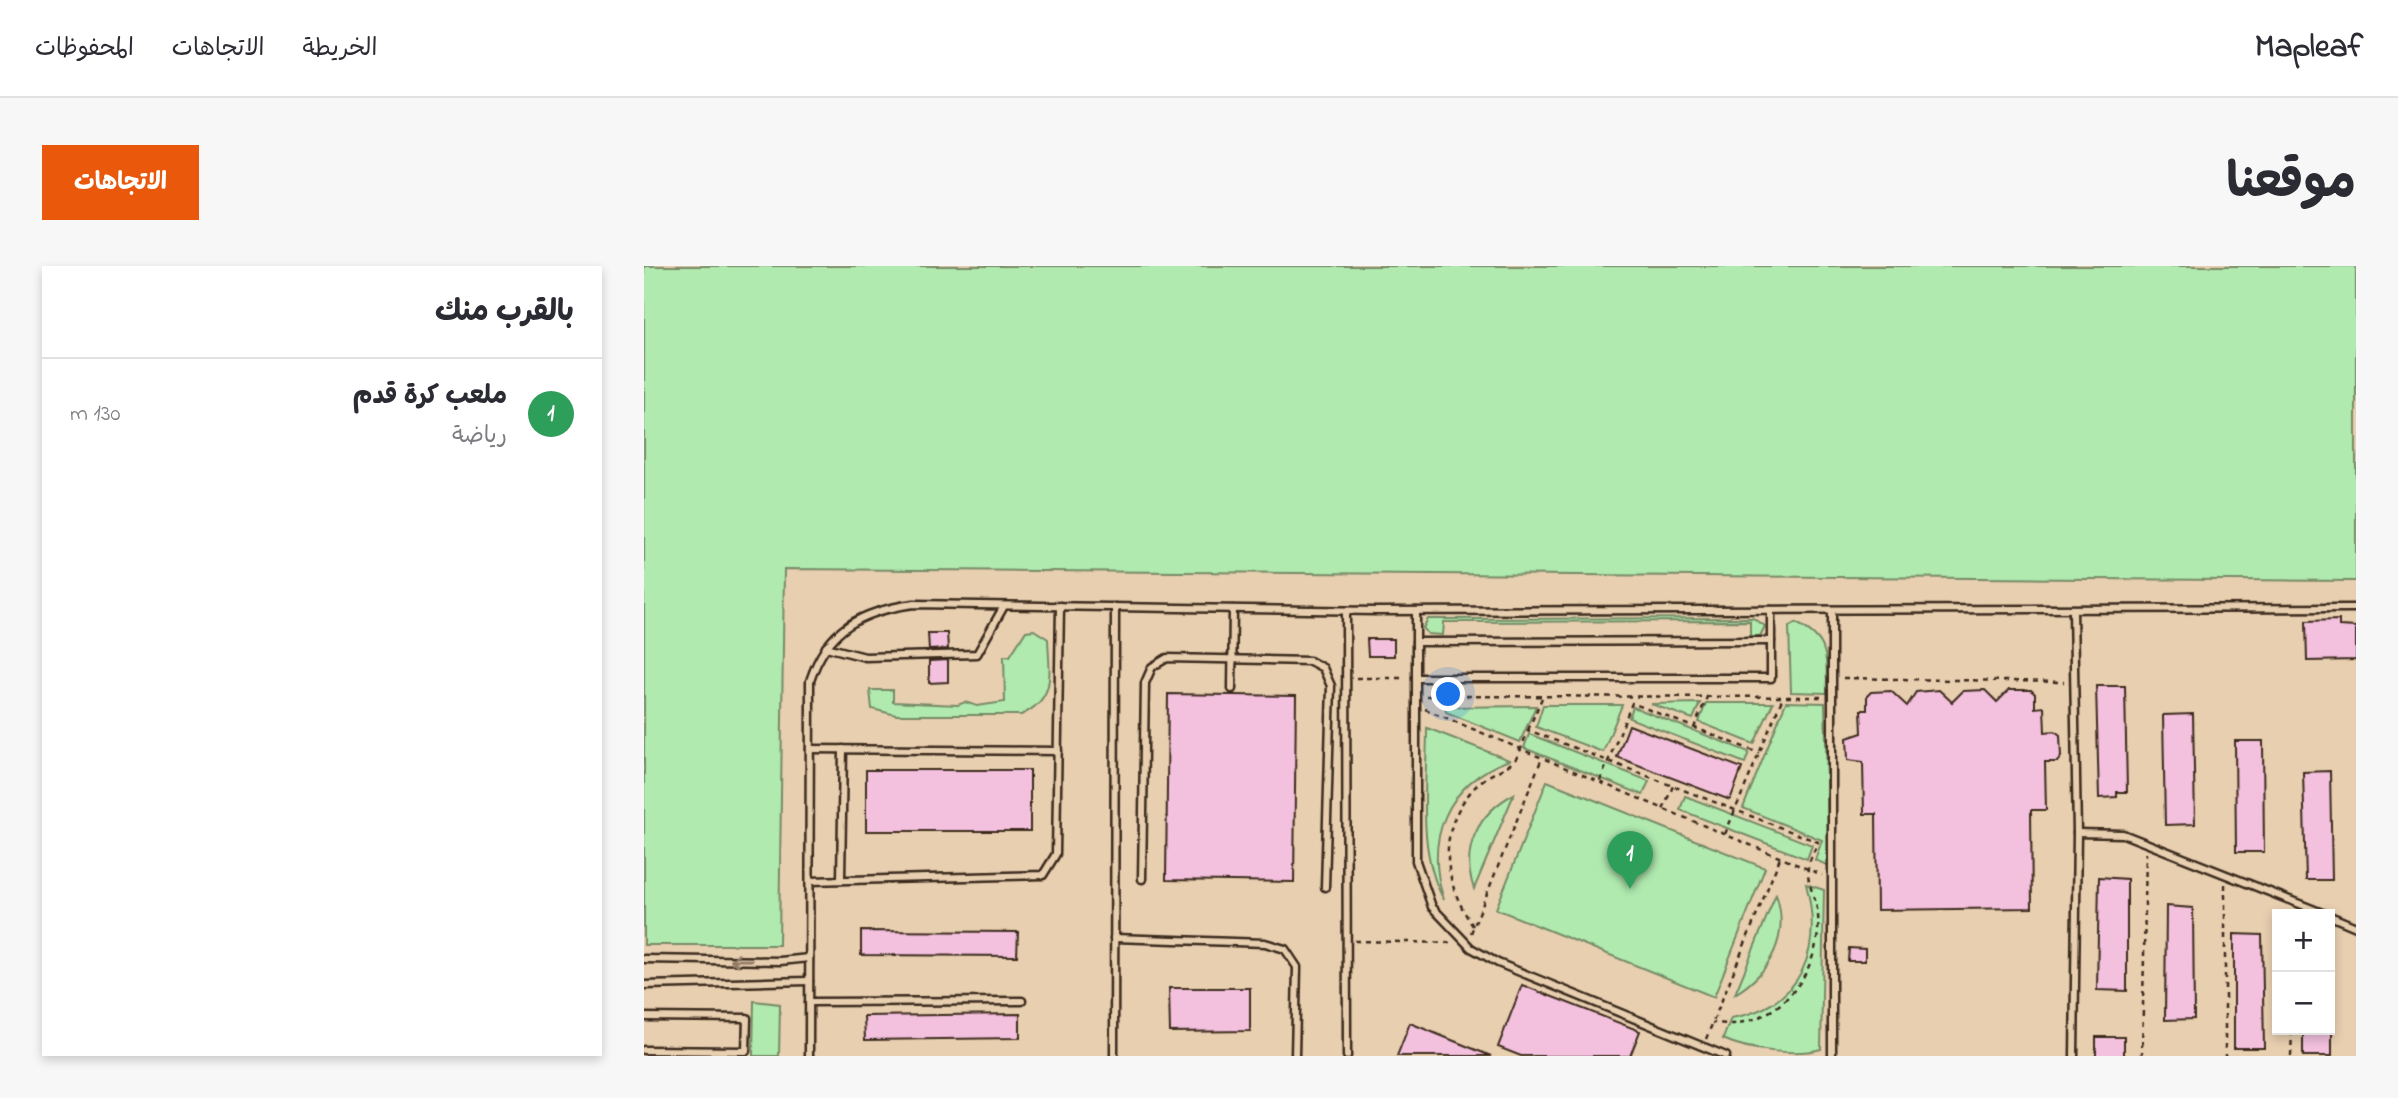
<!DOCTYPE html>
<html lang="ar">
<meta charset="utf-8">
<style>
:root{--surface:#fff;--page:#f7f7f7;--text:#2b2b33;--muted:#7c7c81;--line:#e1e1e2;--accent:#ea580c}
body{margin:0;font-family:"Indie Flower","Playpen Sans Arabic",sans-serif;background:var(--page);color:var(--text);direction:rtl}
.controls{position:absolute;right:21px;bottom:21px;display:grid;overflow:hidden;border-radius:0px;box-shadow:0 4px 10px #0003}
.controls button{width:63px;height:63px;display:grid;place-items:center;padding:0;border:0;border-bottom:2px solid var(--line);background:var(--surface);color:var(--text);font:35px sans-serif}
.you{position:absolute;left:805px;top:429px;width:24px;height:24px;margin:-18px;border:5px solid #fff;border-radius:50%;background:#1a73e8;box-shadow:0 0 0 10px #1a73e833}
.badge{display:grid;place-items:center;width:46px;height:46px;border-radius:50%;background:var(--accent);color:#fff;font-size:23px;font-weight:700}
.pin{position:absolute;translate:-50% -58px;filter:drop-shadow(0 2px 4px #0008)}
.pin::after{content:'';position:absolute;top:37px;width:24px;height:21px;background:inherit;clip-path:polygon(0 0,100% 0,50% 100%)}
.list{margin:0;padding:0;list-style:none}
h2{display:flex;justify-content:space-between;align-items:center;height:91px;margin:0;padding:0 28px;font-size:30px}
h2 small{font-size:23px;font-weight:400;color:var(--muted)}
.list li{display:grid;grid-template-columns:46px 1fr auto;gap:21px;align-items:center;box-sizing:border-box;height:112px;padding:0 28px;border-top:2px solid var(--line)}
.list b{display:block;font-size:26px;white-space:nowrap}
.list p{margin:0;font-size:23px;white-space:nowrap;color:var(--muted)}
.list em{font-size:23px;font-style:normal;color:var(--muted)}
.map{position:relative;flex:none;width:1712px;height:790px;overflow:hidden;direction:ltr;border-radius:0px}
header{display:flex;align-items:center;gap:42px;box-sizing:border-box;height:98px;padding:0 35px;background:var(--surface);border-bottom:2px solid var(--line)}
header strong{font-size:33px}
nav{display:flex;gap:38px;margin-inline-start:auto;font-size:24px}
.intro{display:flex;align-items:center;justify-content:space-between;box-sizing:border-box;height:168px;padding:0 42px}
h1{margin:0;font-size:49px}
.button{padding:18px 32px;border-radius:0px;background:var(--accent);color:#fff;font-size:24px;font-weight:700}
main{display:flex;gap:42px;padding:0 42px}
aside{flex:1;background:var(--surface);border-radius:0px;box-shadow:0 4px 10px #0003}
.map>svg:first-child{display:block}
.green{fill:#b0eaaf;stroke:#768a66;stroke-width:2}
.building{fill:#f3c0de;stroke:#3b2a1e;stroke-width:2}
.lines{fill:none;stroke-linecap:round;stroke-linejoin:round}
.service-casing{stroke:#3b2a1e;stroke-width:11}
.path{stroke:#3b2a1e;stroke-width:2.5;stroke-dasharray:5 5;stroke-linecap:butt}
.service{stroke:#e8cfb0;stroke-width:6}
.oneway{stroke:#927c67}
</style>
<header>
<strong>Mapleaf</strong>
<nav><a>الخريطة</a><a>الاتجاهات</a><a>المحفوظات</a></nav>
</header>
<div class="intro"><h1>موقعنا</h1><a class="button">الاتجاهات</a></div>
<main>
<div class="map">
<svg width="1712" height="790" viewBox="0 0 1712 790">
<rect width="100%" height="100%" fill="#e8cfb0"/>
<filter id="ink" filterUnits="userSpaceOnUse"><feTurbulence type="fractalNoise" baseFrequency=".0143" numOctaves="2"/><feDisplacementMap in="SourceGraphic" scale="14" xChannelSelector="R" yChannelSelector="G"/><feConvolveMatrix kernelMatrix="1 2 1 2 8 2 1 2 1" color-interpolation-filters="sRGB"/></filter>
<g filter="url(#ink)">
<g class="green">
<path d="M0 0H1712V315L140 303 135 679H0Z"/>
<path d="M1109 352 1121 360 1116 370H1106V355L800 356 799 369 784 368 779 362 784 353Z"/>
<path d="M1152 357C1187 374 1182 392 1183 427L1147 426 1145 361Z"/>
<path d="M390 364 404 373C405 407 413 432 377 449H252L228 443 226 424H249V436L314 439 321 436 333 440 361 436 360 390H366L382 365Z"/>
<path d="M1142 436 1181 437 1185 600 1171 594 1178 574 1099 542Z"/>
<path d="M1056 437 1049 453 1007 438Z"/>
<path d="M1062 437H1129L1110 478 1055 456Z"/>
<path d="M899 439H978L959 486 892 461Z"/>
<path d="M892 440 876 476 802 446 801 441Z"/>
<path d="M989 441 1105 486 1101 497 985 452Z"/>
<path d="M783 462 865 494C803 517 780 572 800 634 772 584 783 518 783 462Z"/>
<path d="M885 468 1005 515 999 529 880 482Z"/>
<path d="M903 515 1121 602 1070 731 852 643Z"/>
<path d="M870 528 830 623C816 583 834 547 870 528Z"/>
<path d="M1041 530 1168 579 1163 593 1036 544Z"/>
<path d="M1162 618 1180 624 1177 783C1152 790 1105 785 1079 773L1087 752C1159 740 1179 683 1162 618Z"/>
<path d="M1132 628C1146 670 1127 706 1091 728Z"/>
<path d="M110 735 136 738 135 790H109Z"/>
</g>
<g class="building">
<path d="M1695 354V360L1712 361V394L1663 395 1662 355Z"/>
<path d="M284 367H303L304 383 285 384Z"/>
<path d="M723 373H750V390H724Z"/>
<path d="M304 394V416L285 417V395Z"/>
<path d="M1452 420H1481L1483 526H1473V531L1455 532Z"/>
<path d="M1295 424 1308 436 1319 425 1341 424 1353 436 1365 424H1387L1391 428V442L1400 441 1401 466 1411 465 1416 469 1417 491 1413 496H1401L1402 544H1387L1388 642 1233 644 1232 548H1220L1219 496 1204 494 1203 472 1218 467 1217 444H1223V430L1227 426 1247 425 1263 440 1272 426Z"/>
<path d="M524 428 652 430 650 616 522 614Z"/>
<path d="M1549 448 1551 558 1521 559 1519 449Z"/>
<path d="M985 459 1098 502 1086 534 973 491Z"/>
<path d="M1591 475H1619L1620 586H1592Z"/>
<rect x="222" y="504" width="164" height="61"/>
<path d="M1686 505 1688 614H1662L1659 506Z"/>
<path d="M1455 611 1483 613V725L1453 724Z"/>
<path d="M1522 640 1549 642 1550 753 1521 754Z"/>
<path d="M217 665 374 666 373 690 217 689Z"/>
<path d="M1590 668 1618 669 1620 782H1590Z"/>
<path d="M1205 682 1221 683V695H1204Z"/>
<path d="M878 719 996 765 986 790H877L854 781Z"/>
<path d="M525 722H606V765L526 766Z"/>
<path d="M376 748V772L221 774 220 750Z"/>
<path d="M766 757 847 790H753Z"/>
<rect x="1659" y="764" width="29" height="26"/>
<rect x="1452" y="771" width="28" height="19"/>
</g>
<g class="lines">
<g class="service-casing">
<g id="service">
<path d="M1429 344 1433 567 1430 790"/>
<path d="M702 345 703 790"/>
<path d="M772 345V595L788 641 827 682 854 697 1082 790"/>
<path d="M772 376 1127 375"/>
<path d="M182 381 221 391 333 388 360 340"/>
<path d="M772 412H1127V344"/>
<path d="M588 423 589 343"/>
<path d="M166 483 414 485"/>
<path d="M1433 567 1479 568 1681 648"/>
<path d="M498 613 501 417 508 401 523 392 666 395 679 402 687 420 681 621"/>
<path d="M197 614 199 483"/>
<path d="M166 615 399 609 412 588 416 340"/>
<path d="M1686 650 1712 661"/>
<path d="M470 672 621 677 641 683 653 701 651 790"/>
<path d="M0 693 136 695 165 692"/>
<path d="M0 719 165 715"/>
<path d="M165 736 378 735"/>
<path d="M0 751 103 752 102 785 0 784"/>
<path d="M165 790 166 415C183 362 218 345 270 338L732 345 1712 342"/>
<path d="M470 790 471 341"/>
<path d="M1188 790V344"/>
</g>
</g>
<g class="path">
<path d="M712 412H761"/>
<path d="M1199 412 1420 416"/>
<path d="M782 430 1178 431"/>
<path d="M781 443 1178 609"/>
<path d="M1050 462 1063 431"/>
<path d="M884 464 898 432"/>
<path d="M956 515 988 437 1115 487"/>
<path d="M1019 543 1029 520"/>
<path d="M1081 568 1139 431"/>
<path d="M1581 618V790"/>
<path d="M829 660C798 615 791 559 835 517 845 508 863 502 871 494 877 487 880 472 884 464L1174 576C1171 584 1165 594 1164 602 1162 615 1173 635 1174 649 1178 697 1145 749 1095 757 1087 759 1077 757 1068 757"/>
<path d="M827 667 898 492"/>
<path d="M711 675 810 677"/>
<path d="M1062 773 1136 592"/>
<path d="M1498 790 1502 587"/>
<path d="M1647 790 1648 764"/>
</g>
<use href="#service" class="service"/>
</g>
<defs><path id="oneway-shaft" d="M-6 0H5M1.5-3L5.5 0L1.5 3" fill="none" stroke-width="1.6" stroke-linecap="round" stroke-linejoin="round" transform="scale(1.75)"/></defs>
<use class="oneway" href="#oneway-shaft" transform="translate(97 694) rotate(-179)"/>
</g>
</svg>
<div class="controls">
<button>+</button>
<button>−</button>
</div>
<div class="you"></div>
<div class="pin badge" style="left:986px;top:623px;background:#2e9e5b">1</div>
</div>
<aside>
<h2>بالقرب منك<small></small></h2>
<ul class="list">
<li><span class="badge" style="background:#2e9e5b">1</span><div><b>ملعب كرة قدم</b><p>رياضة</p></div><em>130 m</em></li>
</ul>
</aside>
</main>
